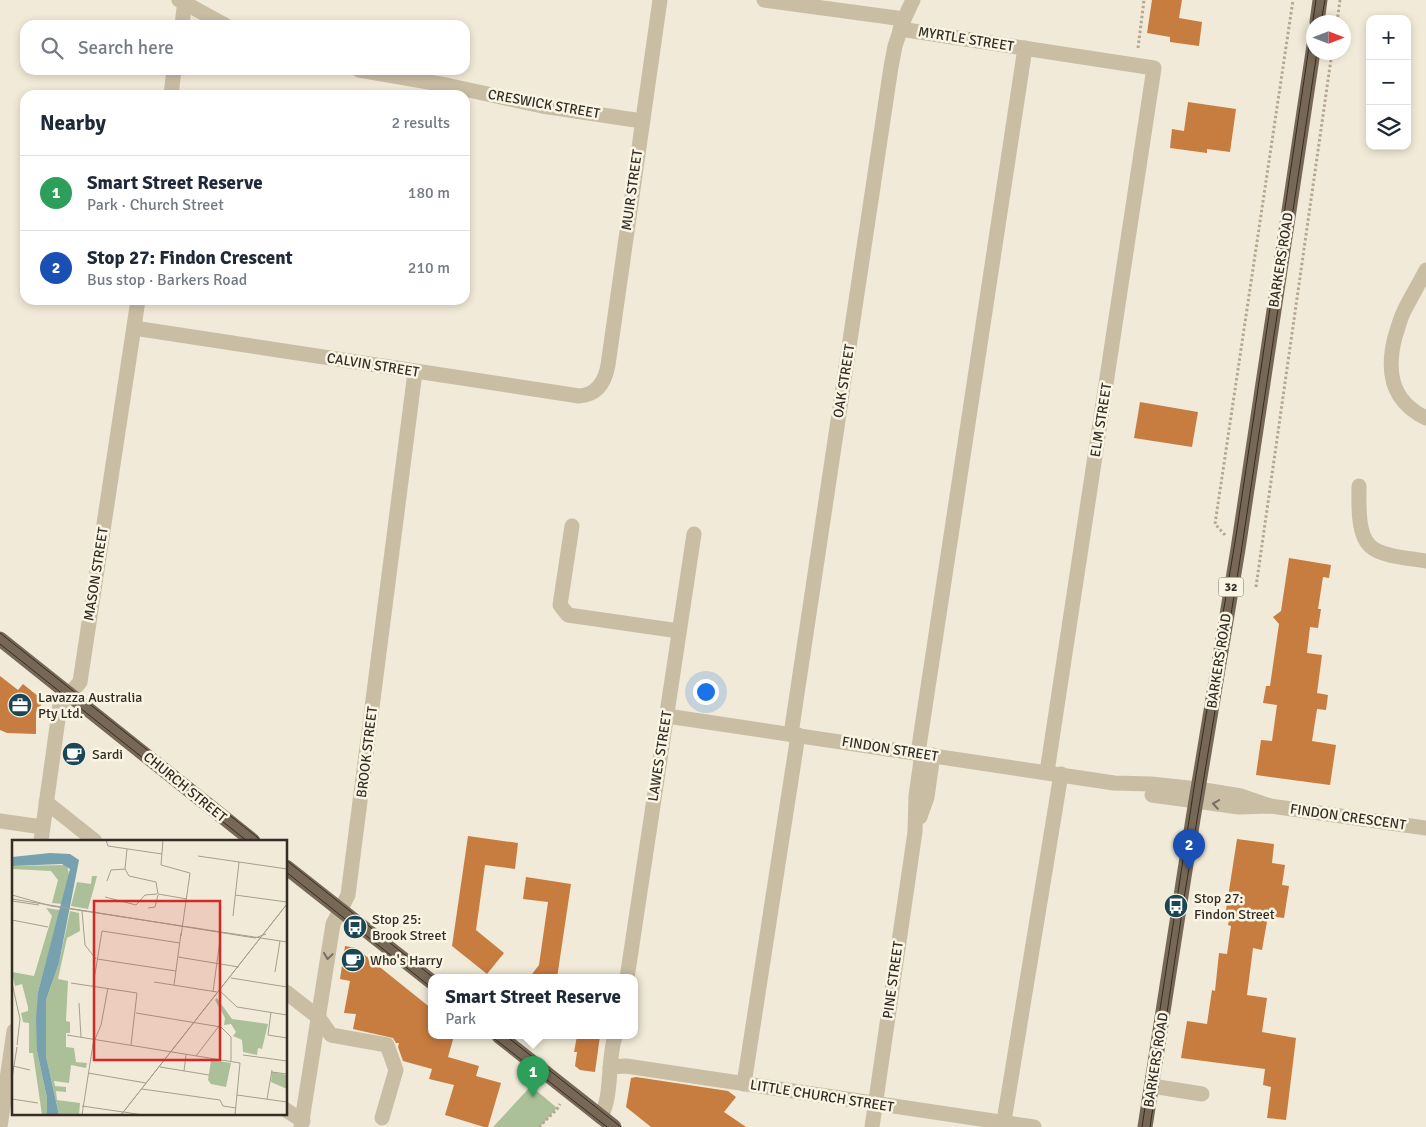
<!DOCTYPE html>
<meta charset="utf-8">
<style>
:root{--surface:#fff;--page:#f6f6f7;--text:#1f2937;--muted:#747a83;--line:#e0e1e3;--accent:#1b4656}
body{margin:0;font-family:Signika,sans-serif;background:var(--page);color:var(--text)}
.controls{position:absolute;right:15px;top:15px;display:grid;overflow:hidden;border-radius:10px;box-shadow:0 2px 8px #0003}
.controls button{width:45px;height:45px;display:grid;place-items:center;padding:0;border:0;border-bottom:1px solid var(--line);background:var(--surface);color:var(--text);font:25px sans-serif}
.compass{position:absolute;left:1306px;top:15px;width:45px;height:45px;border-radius:50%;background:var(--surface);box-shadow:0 2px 8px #0003;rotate:90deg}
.you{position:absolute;left:705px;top:691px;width:18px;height:18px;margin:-12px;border:4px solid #fff;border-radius:50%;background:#1a73e8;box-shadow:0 0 0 8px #1a73e833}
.badge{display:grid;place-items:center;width:32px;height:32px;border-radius:50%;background:var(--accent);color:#fff;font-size:16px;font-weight:700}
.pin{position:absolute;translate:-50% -41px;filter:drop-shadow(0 1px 2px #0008)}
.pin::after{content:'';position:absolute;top:26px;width:18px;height:15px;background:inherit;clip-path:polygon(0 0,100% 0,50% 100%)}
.popup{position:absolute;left:428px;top:974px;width:210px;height:65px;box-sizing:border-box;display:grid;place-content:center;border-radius:10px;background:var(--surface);filter:drop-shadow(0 1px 4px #0005);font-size:16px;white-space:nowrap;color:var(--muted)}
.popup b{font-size:19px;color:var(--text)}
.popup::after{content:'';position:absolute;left:50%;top:100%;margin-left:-10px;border:10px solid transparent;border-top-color:var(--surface)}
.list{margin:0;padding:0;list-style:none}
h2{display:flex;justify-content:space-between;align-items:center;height:65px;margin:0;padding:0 20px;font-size:21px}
h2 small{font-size:16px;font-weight:400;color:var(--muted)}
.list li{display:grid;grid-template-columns:32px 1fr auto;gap:15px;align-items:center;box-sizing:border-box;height:75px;padding:0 20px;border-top:1px solid var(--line)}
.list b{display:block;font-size:19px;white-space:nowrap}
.list p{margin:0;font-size:16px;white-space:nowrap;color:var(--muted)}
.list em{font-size:16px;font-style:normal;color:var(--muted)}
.icon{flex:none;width:28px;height:28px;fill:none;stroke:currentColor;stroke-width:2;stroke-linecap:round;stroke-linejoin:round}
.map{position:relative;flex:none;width:1426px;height:1127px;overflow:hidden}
.search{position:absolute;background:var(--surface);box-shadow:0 2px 8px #0003;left:20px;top:20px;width:450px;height:55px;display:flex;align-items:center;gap:12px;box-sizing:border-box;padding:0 18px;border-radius:15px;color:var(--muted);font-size:19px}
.panel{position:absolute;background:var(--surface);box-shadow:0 2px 8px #0003;left:20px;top:90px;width:450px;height:215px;border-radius:15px}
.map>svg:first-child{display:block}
.green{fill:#abc098}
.building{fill:#c77c40}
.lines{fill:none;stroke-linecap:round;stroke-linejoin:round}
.path{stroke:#b5a78e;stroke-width:3;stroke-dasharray:2.5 2.5;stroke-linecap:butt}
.minor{stroke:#c9bda4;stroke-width:15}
.major{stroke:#776856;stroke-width:15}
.tram{stroke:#342d26;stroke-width:1}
.oneway{stroke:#776e5f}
.labels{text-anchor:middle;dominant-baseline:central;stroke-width:5;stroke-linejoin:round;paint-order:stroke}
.shield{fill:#f9f4e4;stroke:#6f695f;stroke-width:1}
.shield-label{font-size:12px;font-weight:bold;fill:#342d26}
.street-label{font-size:14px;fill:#342d26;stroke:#f9f4e4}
.poi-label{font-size:14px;fill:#342d26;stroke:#f9f4e4;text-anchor:start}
.inset-road{fill:none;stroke:#a59e91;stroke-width:1}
.view{fill:#d62828;fill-opacity:0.15;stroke:#d62828;stroke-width:2.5}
.inset-edge{fill:none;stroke:#342d26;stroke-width:2.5}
</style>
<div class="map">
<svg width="1426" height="1127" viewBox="0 0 1426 1127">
<rect width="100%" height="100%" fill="#f1ead8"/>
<path class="green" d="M531 1086 557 1108 540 1127H493Z"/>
<g class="building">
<path d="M1152 0H1182L1179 18 1202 22 1199 46 1170 42V37L1147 33Z"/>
<path d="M1188 102 1236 109 1230 152 1207 149V153L1170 148 1172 129 1184 131Z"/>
<path d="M1140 402 1198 412 1192 447 1134 438Z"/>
<path d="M1289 558 1331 565 1329 578 1323 577 1318 609H1321L1318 628 1310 627 1307 653 1322 655 1317 693 1328 695 1326 710 1317 709 1312 741 1336 745 1330 785 1256 775 1261 740 1272 741 1277 705 1263 703 1266 686H1270L1279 624 1273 617 1281 611Z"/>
<path d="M0 676 18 690 23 684 44 701 36 712V734L7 733 0 730Z"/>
<path d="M468 836 518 843 515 869 485 865 476 930 504 953 487 974 452 946Z"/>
<path d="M1237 839 1274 844 1272 863 1285 865 1282 885 1289 886 1284 918 1268 916 1262 950 1253 948 1247 995 1267 998 1262 1032 1296 1038 1286 1120 1267 1118 1271 1087 1263 1085 1265 1069 1181 1058 1187 1021 1207 1024 1212 990 1215 991 1219 953 1227 954 1231 926 1228 925 1231 911 1226 910Z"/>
<path d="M526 877 571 884 557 978H529L539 965 548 902 523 899Z"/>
<path d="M345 946 356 948 432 1009V1036H454L448 1057 479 1066 476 1076 501 1083 488 1127H484L445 1115 454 1085 429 1079 432 1069 403 1061 398 1047 399 1043H396L393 1038 353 1029 356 1014 344 1013 350 981 340 979Z"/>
<path d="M577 1036H600L595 1072 580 1070 575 1066 577 1052H574Z"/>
<path d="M636 1077 728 1091 736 1097 724 1112 746 1127H651L626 1107 631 1078Z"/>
</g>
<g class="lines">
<g class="path">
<path d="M1337 22 1340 0"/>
<path d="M1138 48 1144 0"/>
<path d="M1225 535 1215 524 1293 0"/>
<path d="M1256 587 1332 52"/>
<path d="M539 1127 557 1109 560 1104"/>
</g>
<g class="minor">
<path d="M179 0 225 25"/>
<path d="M764 0 904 19 895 46 891 67 791 734"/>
<path d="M904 19 913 0"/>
<path d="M182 25 185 0"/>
<path d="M900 29 1154 68 1047 772"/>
<path d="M359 70 446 85 542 106 642 121"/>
<path d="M171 95 174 70"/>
<path d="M1426 270C1419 284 1411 297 1404 311 1400 319 1398 328 1395 337 1386 372 1391 401 1426 418"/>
<path d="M134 328 579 396C597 395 605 382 608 365L660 0"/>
<path d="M1359 486C1359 503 1357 534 1370 546 1382 557 1410 558 1426 561"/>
<path d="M572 526 560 605 568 615 679 631"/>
<path d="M667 716 1114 783 1151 784 1198 789 1241 796 1270 806"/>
<path d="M918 753 1025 48"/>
<path d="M1152 795 1239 807 1270 806 1426 828"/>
<path d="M46 802 95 841"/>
<path d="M920 817 927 797 933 755"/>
<path d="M0 821 42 827"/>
<path d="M41 841 60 705 80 682 138 300"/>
<path d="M627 978 694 534"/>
<path d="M286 992 319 1018 331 1035 387 1045 396 1070 382 1118"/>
<path d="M610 1067 626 1066 1034 1127"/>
<path d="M744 1084 798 735"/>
<path d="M1152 1086 1202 1094"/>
<path d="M286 1110 303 1121"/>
<path d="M601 1117C613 1092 607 1062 615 1036"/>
<path d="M0 1127 14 1031"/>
<path d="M301 1127 333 924 348 895 415 372"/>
<path d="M872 1127 915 832 916 796 922 753"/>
<path d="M1003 1127 1061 774"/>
</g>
<g class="major">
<path d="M1317 22 1320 0"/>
<path d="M0 639 253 841"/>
<path d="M286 867 432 982"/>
<path d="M499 1036 614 1127"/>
<path d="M1145 1127 1193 819 1238 549 1314 45"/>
</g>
<g class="tram">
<path d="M1321 22 1325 0"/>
<path d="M0 633 262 841"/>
<path d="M0 644 247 841"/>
<path d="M286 860 434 978"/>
<path d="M286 872 432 988"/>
<path d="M491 1036 607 1127"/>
<path d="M506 1036 621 1127"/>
<path d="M1142 1127 1196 775 1236 536 1316 0"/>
<path d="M1150 1127 1185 892 1239 566 1317 52"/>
</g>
</g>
<defs><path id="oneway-chevron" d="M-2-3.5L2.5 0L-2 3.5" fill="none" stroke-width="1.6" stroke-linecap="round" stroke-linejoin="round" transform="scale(1.25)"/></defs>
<g class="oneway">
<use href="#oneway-chevron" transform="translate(1216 804) rotate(-171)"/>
<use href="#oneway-chevron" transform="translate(328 956) rotate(98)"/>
</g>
<defs>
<g id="office-disc" transform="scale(1.25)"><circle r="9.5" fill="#1b4656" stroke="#f9f4e4"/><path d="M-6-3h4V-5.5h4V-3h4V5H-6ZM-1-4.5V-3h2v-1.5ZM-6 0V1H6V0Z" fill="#fff"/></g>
<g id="cafe-disc" transform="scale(1.25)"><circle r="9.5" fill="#1b4656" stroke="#f9f4e4"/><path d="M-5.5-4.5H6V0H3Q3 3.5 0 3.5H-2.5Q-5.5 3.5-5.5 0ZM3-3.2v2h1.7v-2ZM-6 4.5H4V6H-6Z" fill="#fff"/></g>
<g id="bus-disc" transform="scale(1.25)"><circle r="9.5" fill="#1b4656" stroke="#f9f4e4"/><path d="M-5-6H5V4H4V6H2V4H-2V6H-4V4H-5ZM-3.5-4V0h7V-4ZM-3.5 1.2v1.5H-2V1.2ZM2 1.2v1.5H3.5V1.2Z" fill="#fff"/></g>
</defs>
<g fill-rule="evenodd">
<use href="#office-disc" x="20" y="705"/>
<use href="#cafe-disc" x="74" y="754"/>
<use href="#bus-disc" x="1176" y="906"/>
<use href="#bus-disc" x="355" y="927"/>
<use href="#cafe-disc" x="353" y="960"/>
</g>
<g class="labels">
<rect class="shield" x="1218.5" y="577.5" width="25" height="19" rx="4"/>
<g class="shield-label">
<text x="1231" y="587">32</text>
</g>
<g class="street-label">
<text transform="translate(966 39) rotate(9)">MYRTLE STREET</text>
<text transform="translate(544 104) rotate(10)">CRESWICK STREET</text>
<text transform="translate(632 190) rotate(-82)">MUIR STREET</text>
<text transform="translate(1281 260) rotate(-81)">BARKERS ROAD</text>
<text transform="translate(373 365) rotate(9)">CALVIN STREET</text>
<text transform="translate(844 381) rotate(-81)">OAK STREET</text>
<text transform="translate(1101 420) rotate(-81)">ELM STREET</text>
<text transform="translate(96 574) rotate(-81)">MASON STREET</text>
<text transform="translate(1219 661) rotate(-81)">BARKERS ROAD</text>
<text transform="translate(890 749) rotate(9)">FINDON STREET</text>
<text transform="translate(367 752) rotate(-83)">BROOK STREET</text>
<text transform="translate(660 756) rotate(-81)">LAWES STREET</text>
<text transform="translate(185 787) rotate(39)">CHURCH STREET</text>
<text transform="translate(1348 817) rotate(8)">FINDON CRESCENT</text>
<text transform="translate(893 980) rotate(-82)">PINE STREET</text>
<text transform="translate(1156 1060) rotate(-81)">BARKERS ROAD</text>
<text transform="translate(822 1096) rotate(9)">LITTLE CHURCH STREET</text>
</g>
<g class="poi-label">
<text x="38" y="697">Lavazza Australia<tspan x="38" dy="16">Pty Ltd.</tspan></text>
<text x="92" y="754">Sardi</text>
<text x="1194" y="898">Stop 27:<tspan x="1194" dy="16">Findon Street</tspan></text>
<text x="372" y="919">Stop 25:<tspan x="372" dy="16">Brook Street</tspan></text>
<text x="370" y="960">Who's Harry</text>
</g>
</g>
<g transform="translate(12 840)">
<rect width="275" height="275" fill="#f1ead8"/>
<path d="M55 25 57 34 50 64 40 63 46 40 39 31 0 29V26ZM80 36H85L83 44 76 69 59 66 65 42 79 44ZM34 68 48 70 26 152 25 211 35 258V275H30L21 213H17V183L11 182 9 173 16 171V167L10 144 3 146 0 132 22 136 40 76ZM58 71 67 73 68 91 55 98 46 139 56 141 54 181 58 182V193H54V207L62 208 64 222 75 223 74 228 59 225 57 243 42 241 43 246 54 247V252L44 251 45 260 68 263 67 275H47L34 216 33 185 34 160 47 123ZM205 158 220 179 256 184 250 209 246 208 245 215 231 212 230 200 221 196 224 192 219 184 212 185 213 178 203 160ZM199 220 219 223 214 247 199 244 196 240ZM260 232 275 235V249L259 242Z" fill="#abc098"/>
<path d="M38 13 58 14 67 20 47 123 34 160V216L47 275H35V258L25 211 24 179 26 152 58 29 50 24 0 26V17Z" fill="#77a1ae"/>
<path class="inset-road" d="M94 0 96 6 150 14M151 0 149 25 178 33 169 96M115 9 113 29 117 36 144 42 146 54 175 59M186 16 275 29M95 41 99 30 113 29M0 55 39 66 275 102M223 55 275 62M93 57 124 65 133 55 145 54M0 59 243 98 254 94M0 61 27 65M136 68 143 67 146 55M70 71 73 105 84 119M221 76 227 22M0 80 36 87M166 117 227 127M85 119 164 131M263 132 268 101M219 138 275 147M142 142 205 152M0 143 8 179 5 205M59 143 125 153 119 205M162 145 169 93M81 146 90 91 168 103M208 151 225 167 275 175M201 152 209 92M67 163 69 197M259 172 256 195 275 198M124 173 209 187 219 197V221M55 195 228 223 223 275M231 215 275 221M184 216 207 186M1 226 18 230M148 227 197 235M172 231 174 215M260 232 275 234M76 233 134 243M0 238 5 207M130 249 208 260 211 266 224 268M225 255 275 262M0 259 26 263M255 259 260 230M70 266 111 272M112 272 130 275M70 275 81 204 89 185 96 148M109 275 275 64M109 275 275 64"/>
<path class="view" d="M82 61H208V220H82Z"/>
<rect width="275" height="275" class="inset-edge"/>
</g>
</svg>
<div class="controls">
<button>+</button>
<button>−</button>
<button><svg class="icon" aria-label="layers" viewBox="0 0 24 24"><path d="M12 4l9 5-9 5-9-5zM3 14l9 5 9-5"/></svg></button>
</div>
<svg class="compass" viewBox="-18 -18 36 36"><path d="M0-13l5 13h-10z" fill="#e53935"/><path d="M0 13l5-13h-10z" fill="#747a83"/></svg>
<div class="you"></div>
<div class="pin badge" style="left:533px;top:1097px;background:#2e9e5b">1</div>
<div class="popup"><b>Smart Street Reserve</b>Park</div>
<div class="pin badge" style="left:1189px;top:870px;background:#1a4fb4">2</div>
<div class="search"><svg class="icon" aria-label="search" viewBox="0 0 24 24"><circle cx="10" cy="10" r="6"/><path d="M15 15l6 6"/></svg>Search here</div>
<section class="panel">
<h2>Nearby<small>2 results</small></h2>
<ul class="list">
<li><span class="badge" style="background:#2e9e5b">1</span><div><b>Smart Street Reserve</b><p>Park · Church Street</p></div><em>180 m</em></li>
<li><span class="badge" style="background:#1a4fb4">2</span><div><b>Stop 27: Findon Crescent</b><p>Bus stop · Barkers Road</p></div><em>210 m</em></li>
</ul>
</section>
</div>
